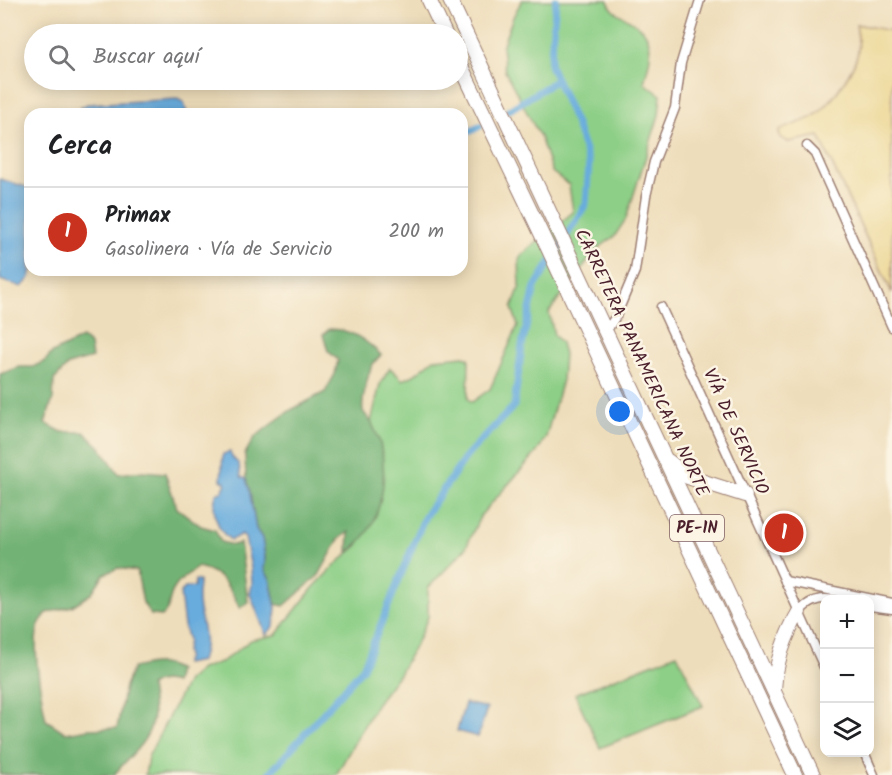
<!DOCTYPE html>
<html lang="es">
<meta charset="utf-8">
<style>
:root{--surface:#fff;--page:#f6f6f6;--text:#202124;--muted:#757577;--line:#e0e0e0;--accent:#c8321e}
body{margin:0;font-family:Kalam,sans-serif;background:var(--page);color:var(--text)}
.controls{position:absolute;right:18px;bottom:18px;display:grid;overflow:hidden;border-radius:12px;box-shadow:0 3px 15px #0003}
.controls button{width:54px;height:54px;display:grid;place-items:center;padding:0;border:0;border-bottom:2px solid var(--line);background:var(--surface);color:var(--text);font:30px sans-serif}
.you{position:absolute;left:620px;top:412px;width:21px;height:21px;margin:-15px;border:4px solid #fff;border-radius:50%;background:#1a73e8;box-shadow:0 0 0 9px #1a73e833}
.badge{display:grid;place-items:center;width:39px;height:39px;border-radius:50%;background:var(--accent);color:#fff;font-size:20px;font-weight:700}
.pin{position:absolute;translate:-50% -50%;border:3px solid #fff;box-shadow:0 2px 6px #0006}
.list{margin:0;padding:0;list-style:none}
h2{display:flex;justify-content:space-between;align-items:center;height:78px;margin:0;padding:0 24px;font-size:26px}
h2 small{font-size:20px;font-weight:400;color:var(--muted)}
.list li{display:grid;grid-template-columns:39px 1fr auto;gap:18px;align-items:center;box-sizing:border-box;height:90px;padding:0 24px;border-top:2px solid var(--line)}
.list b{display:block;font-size:22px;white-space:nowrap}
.list p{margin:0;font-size:20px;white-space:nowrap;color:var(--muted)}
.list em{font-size:20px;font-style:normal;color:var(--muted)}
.icon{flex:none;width:33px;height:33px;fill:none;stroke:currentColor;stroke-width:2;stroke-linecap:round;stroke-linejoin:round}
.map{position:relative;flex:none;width:892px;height:775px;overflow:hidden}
.search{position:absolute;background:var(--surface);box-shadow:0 3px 15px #0003;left:24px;top:24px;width:444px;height:66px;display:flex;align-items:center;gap:15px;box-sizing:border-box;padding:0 21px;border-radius:33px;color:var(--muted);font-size:22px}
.panel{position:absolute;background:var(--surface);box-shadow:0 3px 15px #0003;left:24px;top:108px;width:444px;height:168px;border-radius:18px}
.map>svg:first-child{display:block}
.green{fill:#8dcf87;stroke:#6c7759;stroke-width:1.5}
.forest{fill:#72b274;stroke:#5e6850;stroke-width:1.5}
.sand{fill:#eeda9e;stroke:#9c7c64;stroke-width:1.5}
.water{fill:#68acdd;stroke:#596684;stroke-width:1.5}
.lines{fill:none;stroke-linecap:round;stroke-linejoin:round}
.canal{stroke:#68acdd;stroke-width:7}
.minor-casing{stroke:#9c7e72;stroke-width:11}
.trunk-casing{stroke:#9c7e72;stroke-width:16}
.minor{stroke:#fff;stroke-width:8}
.trunk{stroke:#fff;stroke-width:14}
.labels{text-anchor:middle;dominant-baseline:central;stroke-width:5;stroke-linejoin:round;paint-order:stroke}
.shield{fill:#fcf5e5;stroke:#7f5f63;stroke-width:1.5}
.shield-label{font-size:16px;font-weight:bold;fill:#4a1f2b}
.street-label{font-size:18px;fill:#4a1f2b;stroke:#fcf5e5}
</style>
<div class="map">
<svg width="892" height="775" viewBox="0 0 892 775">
<rect width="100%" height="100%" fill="#fcf5e5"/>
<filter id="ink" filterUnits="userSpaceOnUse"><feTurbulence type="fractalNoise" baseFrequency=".0167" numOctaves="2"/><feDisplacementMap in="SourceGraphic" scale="12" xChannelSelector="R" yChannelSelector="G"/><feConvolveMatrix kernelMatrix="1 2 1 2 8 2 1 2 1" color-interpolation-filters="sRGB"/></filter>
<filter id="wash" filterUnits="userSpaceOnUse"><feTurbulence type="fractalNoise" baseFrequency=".008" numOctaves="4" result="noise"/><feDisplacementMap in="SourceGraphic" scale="24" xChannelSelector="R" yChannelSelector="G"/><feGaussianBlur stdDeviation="1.35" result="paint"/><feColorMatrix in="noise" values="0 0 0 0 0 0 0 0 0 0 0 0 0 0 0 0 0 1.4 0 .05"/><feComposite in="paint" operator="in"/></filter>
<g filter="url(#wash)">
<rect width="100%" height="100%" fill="#eeddba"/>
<g class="green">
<path d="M522 0H608C612 22 652 16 650 54 650 63 646 73 644 83L661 95 659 115 626 219 614 237 597 249 549 312 554 335 561 343 564 354 562 380 546 437 537 452 481 515 465 549 428 588V617L418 640 399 674 377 703 336 775H145L148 757 187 681 201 669 223 661 251 640 276 635 313 588 335 565 358 545 384 478 380 443 371 422 380 384 390 368 403 380 414 375 434 359 464 356 469 358 468 399 472 402 490 389 518 325 512 308 520 286 519 259 523 254 573 212 569 185 552 172 540 137 505 71 502 47 513 17Z"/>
<path d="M677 654 703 706 600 748 575 694Z"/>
</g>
<g class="forest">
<path d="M329 329C351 329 366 340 381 355 378 358 374 362 372 366 368 374 361 402 363 411 365 415 369 418 371 422 374 428 378 437 380 443 389 481 381 529 348 552L349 532 339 539 319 575 284 606 275 604 270 579 264 570 265 558 262 538 256 529 249 488 246 479 245 454 254 438 274 422 291 410 325 392 335 374 338 360 328 351 323 335Z"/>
<path d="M82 338 90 345 92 358 68 365 54 380 53 399 45 423 62 432H84L99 446 119 474 143 471 165 473 177 508 201 526 215 530 221 542 233 545 240 543 248 602 240 608C229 587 222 572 198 567 188 574 175 583 171 595 168 605 170 609 162 616L151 615 143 603 137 571 118 568 104 574 91 594 72 606 47 613C44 617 40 621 39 625 31 643 42 700 46 720L66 733 89 729 117 728 125 686 133 668C150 664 162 660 178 670L175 683C166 681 158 679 150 686 151 695 153 705 153 715 152 740 128 757 114 775H0V374L20 367H33L45 361 52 353Z"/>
</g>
<path class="sand" d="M856 24 892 31V293L819 136 788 142 780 137 779 130C792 125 806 122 817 114 831 104 855 68 858 52 860 43 857 33 856 24Z"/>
<g class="water">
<path d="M177 99 184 102 187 114H79L81 107 87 104Z"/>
<path d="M0 179 30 188V270H32L30 278 22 287 0 280Z"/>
<path d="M230 452 233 458 239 464 241 477 246 479 249 488 256 529 262 538 265 558 264 570 270 579 276 608 274 626 266 635 250 594 252 585 251 568 245 538 242 534 231 540C217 532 210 507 217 493L222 492 226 483 221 480 223 454Z"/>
<path d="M195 580 199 581V584C193 616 212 629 201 661L185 664V661L187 657 186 651 188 640 184 627 180 593 185 588 194 587Z"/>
<path d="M465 703 487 708 478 737 457 731Z"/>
</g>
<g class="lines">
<g class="canal">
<path d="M509 110 557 80"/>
<path d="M471 131 480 126"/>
<path d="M268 775 363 668 425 516 468 454 514 406 522 346 535 287 586 204 589 163 575 122 550 65 556 0"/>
</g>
</g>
</g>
<g filter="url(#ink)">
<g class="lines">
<g class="minor-casing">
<g id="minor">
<path d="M807 146 815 154 892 327"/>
<path d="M661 307 824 667"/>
<path d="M605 333 616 316 635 271 646 196 654 162 675 108 681 63 700 0"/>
<path d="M785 581 892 603"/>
<path d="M870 606 892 609"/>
<path d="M799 612C809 601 819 597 834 600"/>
<path d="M864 752 874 775"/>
</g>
</g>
<g class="trunk-casing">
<g id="trunk">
<path d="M429 0 445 34"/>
<path d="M450 0C572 258 692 517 813 775"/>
<path d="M458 60 540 231 795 775"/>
<path d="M668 461 688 477 745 495"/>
<path d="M774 689C776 661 785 636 799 612"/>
</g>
</g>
<use href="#minor" class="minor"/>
<use href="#trunk" class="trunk"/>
</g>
</g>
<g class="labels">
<rect class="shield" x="670" y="515" width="54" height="26" rx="4.5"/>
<g class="shield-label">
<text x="697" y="528">PE-1N</text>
</g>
<g class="street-label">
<text transform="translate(641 363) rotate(65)">CARRETERA PANAMERICANA NORTE</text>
<text transform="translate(735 432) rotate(66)">VÍA DE SERVICIO</text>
</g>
</g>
</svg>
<div class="controls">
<button>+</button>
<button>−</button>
<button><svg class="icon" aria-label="layers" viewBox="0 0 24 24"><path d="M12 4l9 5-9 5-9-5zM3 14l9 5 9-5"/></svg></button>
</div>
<div class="you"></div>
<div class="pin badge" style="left:784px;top:533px">1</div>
<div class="search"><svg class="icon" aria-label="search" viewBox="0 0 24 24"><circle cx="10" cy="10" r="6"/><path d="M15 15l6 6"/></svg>Buscar aquí</div>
<section class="panel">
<h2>Cerca<small></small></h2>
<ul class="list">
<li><span class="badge">1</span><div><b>Primax</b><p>Gasolinera · Vía de Servicio</p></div><em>200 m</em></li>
</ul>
</section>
</div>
